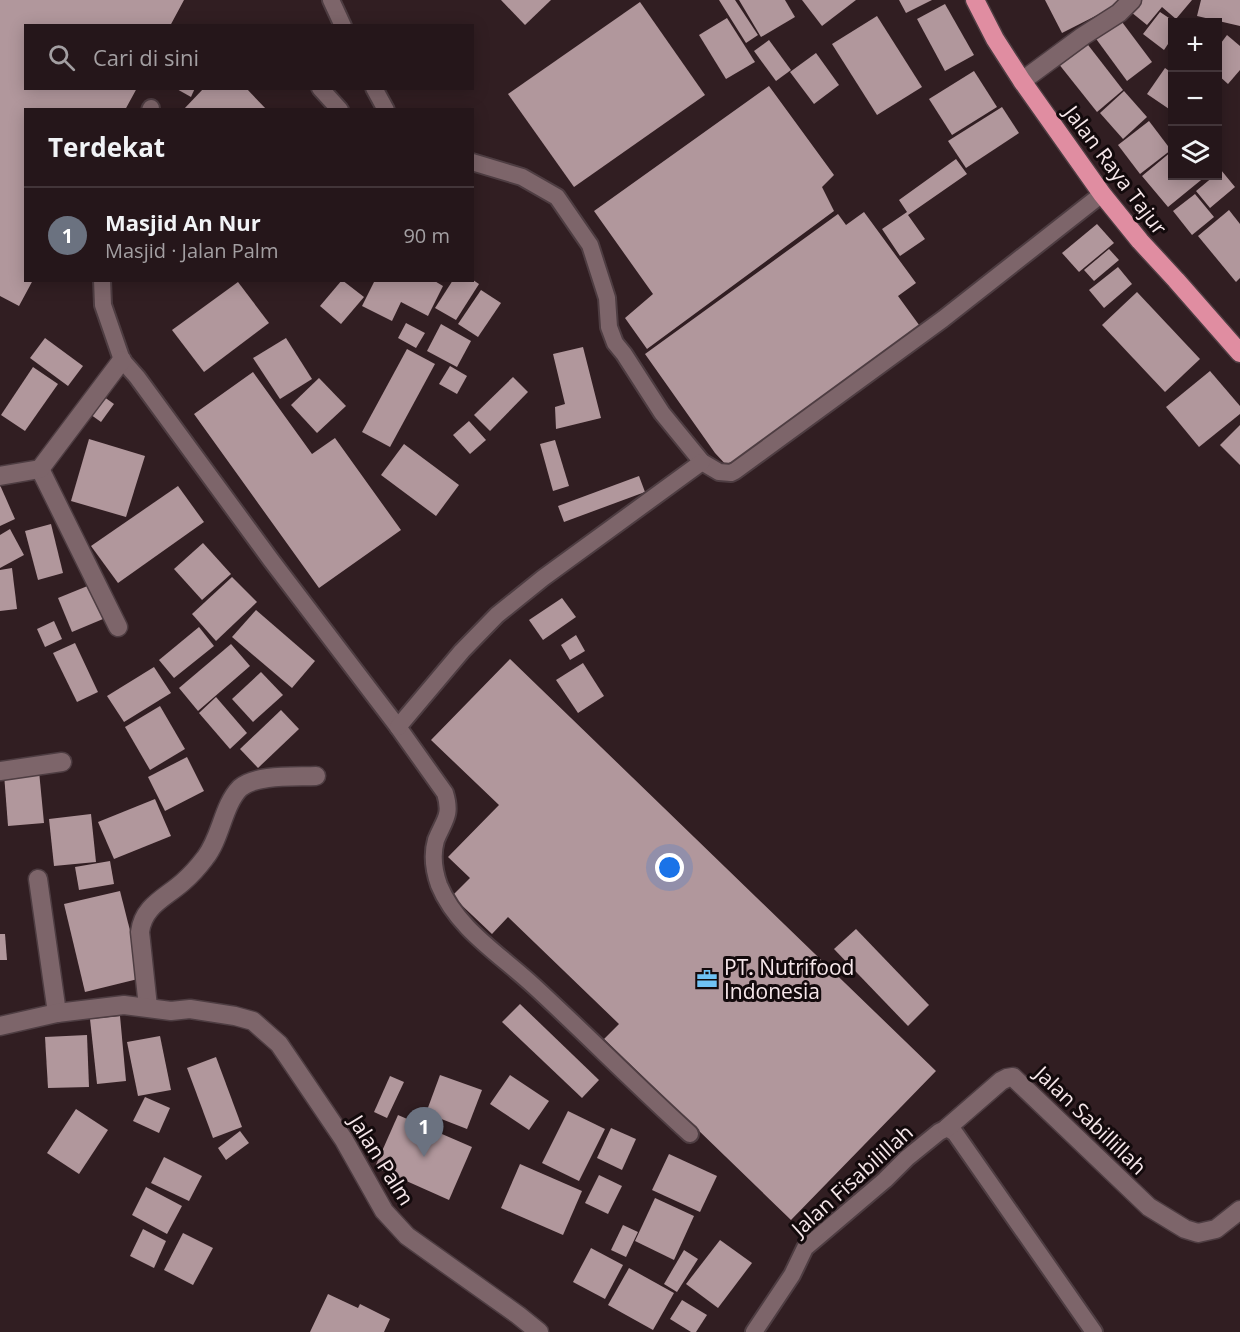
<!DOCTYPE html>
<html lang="id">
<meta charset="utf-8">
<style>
:root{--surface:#25161a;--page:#312327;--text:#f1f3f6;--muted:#a39fa2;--line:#423539;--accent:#8c9099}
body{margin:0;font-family:"Open Sans",sans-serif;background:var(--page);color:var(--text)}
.controls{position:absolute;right:18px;top:18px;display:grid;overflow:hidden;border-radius:0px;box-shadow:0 3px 15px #0003}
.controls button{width:54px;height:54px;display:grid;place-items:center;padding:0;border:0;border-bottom:2px solid var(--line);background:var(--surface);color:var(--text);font:30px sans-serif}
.you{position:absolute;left:670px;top:868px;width:21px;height:21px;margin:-15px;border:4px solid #fff;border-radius:50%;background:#1a73e8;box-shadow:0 0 0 9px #1a73e833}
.badge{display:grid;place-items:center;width:39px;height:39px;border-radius:50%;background:var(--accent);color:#fff;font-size:20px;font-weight:700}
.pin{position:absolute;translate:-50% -50px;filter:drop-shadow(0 2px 3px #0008)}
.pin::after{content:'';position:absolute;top:32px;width:21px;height:18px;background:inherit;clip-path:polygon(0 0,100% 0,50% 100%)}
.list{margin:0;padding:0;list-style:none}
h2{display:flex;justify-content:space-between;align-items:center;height:78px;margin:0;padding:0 24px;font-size:26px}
h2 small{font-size:20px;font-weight:400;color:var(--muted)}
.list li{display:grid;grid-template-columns:39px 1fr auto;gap:18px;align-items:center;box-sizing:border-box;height:96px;padding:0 24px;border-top:2px solid var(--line)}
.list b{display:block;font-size:22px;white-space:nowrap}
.list p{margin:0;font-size:20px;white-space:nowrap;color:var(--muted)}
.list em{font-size:20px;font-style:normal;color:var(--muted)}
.icon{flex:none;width:33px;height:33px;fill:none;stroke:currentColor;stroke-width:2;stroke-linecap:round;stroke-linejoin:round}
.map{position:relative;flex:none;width:1240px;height:1332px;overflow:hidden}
.search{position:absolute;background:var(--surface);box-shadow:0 3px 15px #0003;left:24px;top:24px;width:450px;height:66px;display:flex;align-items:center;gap:15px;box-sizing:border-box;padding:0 21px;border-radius:0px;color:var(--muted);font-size:22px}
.panel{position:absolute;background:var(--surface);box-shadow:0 3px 15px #0003;left:24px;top:108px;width:450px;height:174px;border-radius:0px}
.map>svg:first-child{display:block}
.building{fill:#b1979c}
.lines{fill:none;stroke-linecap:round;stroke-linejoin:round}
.lane-casing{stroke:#4e3d42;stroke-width:20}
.street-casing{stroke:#4e3d42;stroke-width:21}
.highway-casing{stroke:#4e3d42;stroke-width:21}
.lane{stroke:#7d656a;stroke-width:16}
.street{stroke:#7d656a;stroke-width:18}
.highway{stroke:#e08da1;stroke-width:18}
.labels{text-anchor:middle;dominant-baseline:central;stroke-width:6;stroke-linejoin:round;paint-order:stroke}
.street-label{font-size:21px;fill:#f7e8eb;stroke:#130a0c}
.poi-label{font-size:21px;fill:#f7e8eb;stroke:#130a0c;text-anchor:start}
</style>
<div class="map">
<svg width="1240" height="1332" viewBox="0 0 1240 1332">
<rect width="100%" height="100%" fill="#311e22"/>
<g class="building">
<path d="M0 0H184L170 26H26V88H137L125 110H26V280H33L19 306 0 296Z"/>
<path d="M501 0H551L525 25Z"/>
<path d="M719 0H735L758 35 746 43Z"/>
<path d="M739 0H785L795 17 761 37Z"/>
<path d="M802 0H856L822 26Z"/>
<path d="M899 0H932L906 13Z"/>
<path d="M1045 0H1117L1119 4 1062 33Z"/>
<path d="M1141 0H1192L1176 19 1162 7 1147 25 1131 12Z"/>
<path d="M1201 0H1240V26L1197 16Z"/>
<path d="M640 2 705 95 574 187 508 94Z"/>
<path d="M945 4 974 55 945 71 917 19Z"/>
<path d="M1160 12 1175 22H1172V38L1164 50 1143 34Z"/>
<path d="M877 16 922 87 877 115 832 44Z"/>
<path d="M727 18 755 62 726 79 699 35Z"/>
<path d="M1119 18 1152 62 1127 81 1094 36Z"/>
<path d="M1227 35 1240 46V70L1228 84 1218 75V47Z"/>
<path d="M769 40 791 70 776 81 754 51Z"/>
<path d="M1085 41 1123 90 1097 112 1058 63Z"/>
<path d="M816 53 839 85 814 104 790 72Z"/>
<path d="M1165 68 1172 73V111L1147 94Z"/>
<path d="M974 71 997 107 952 135 929 99Z"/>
<path d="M769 86 834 175 822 187 834 211 647 349 625 318 653 294 594 211Z"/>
<path d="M175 88H195L191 97Z"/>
<path d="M204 88H246L267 110H183Z"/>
<path d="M1124 91 1147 117 1123 139 1100 113Z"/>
<path d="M1002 107 1019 133 966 168 948 141Z"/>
<path d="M1149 121 1171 150 1140 174 1118 145Z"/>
<path d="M1172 151V176H1206L1168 207 1142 176Z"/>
<path d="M956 159 967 174 908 215 925 239 900 256 882 229 907 212 899 200Z"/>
<path d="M1221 170 1235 187 1210 208 1196 191 1214 176H1218Z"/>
<path d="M1195 194 1214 217 1192 235 1173 211Z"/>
<path d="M1229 210 1240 224V278L1236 282 1198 236Z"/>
<path d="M864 212 916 283 898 296 922 329 729 468 715 453 645 354 838 214 846 225Z"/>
<path d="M1097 224 1114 243 1079 272 1062 253Z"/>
<path d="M1109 249 1119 260 1094 281 1084 270Z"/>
<path d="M1118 267 1132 284 1104 308 1089 290Z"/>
<path d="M342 280 364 297 341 324 320 306Z"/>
<path d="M375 280H433L443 286 428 316 401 302 392 321 362 306Z"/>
<path d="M453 280H473L479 284 456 320 435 308Z"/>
<path d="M238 282 269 323 204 372 172 330Z"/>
<path d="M481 290 501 303 478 337 458 324Z"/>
<path d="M1137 292 1200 359 1165 392 1102 325Z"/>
<path d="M406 323 425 333 416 348 398 338Z"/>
<path d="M441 324 471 341 457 367 427 351Z"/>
<path d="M45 338 83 366 68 386 30 358Z"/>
<path d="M286 338 312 379 280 399 253 358Z"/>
<path d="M583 347 601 418 556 429 555 407 565 404 553 354Z"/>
<path d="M407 349 435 364 390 447 362 432Z"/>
<path d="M450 366 467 376 457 394 439 384Z"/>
<path d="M33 367 58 384 25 431 1 415Z"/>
<path d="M1210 371 1240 406V414L1199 447 1166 407Z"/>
<path d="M253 372 312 454 335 438 401 530 319 588 194 414Z"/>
<path d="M513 377 528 392 490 431 474 415Z"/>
<path d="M319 378 346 406 317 433 291 405Z"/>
<path d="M100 394 114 404 101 422 87 412Z"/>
<path d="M469 421 486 440 470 454 453 435Z"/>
<path d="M1240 425V465L1220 445Z"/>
<path d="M89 439 145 456 126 517 71 501Z"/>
<path d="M555 440 569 486 553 491 540 444Z"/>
<path d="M404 444 459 485 436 516 381 475Z"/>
<path d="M639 476 645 492 564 522 558 506Z"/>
<path d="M0 485 15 519 0 526Z"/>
<path d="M178 486 204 522 118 583 91 546Z"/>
<path d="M51 524 63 573 38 580 25 531Z"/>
<path d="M10 529 24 555 0 568V535Z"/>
<path d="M203 543 231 574 202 600 174 569Z"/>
<path d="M12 568 17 609 0 611V570Z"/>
<path d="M232 577 257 602 216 641 192 614Z"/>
<path d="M90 585 103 619 72 632 58 598Z"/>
<path d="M562 598 576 617 543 640 529 620Z"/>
<path d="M256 610 315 661 292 688 232 637Z"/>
<path d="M54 621 62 639 45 647 37 629Z"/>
<path d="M199 627 214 646 174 678 159 660Z"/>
<path d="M576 635 585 651 570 660 561 645Z"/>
<path d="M75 643 98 692 77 702 53 653Z"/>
<path d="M231 644 250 666 198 711 179 688Z"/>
<path d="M510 659 936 1071 791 1220 604 1039 619 1024 508 917 492 934 452 896 470 878 448 857 499 805 431 740Z"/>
<path d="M583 663 604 696 578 713 556 680Z"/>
<path d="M154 667 171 693 124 722 107 696Z"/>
<path d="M261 672 283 695 253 722 232 699Z"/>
<path d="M216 697 247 733 230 749 199 713Z"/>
<path d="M160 706 185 749 150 770 125 727Z"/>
<path d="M281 710 299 729 258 768 240 749Z"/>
<path d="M187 757 204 791 165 811 148 777Z"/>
<path d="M39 771 44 823 8 826 4 774Z"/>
<path d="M155 799 171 836 114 859 98 822Z"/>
<path d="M91 814 96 862 54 866 49 819Z"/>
<path d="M110 861 114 884 79 890 75 867Z"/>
<path d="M120 891 142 978 85 992 64 904Z"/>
<path d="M856 929 929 1005 908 1026 834 949Z"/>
<path d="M0 934H5L7 960H0Z"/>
<path d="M520 1004 599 1080 582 1098 502 1022Z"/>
<path d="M120 1016 126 1081 97 1084 90 1019Z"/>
<path d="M87 1035 89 1087 48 1088 45 1037Z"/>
<path d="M160 1036 171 1090 138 1096 127 1042Z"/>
<path d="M216 1057 242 1127 213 1138 187 1068Z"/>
<path d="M440 1075 482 1090 467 1129 426 1113Z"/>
<path d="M510 1075 549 1101 529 1130 490 1104Z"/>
<path d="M390 1076 404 1082 387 1118 374 1112Z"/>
<path d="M145 1097 170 1108 159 1133 133 1121Z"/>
<path d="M76 1109 108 1130 79 1174 47 1153Z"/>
<path d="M568 1111 605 1129 579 1181 542 1163Z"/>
<path d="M398 1115 472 1147 449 1200 375 1167Z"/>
<path d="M611 1128 636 1139 622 1170 597 1158Z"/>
<path d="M240 1131 249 1143 226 1160 218 1148Z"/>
<path d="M669 1154 717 1176 700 1212 652 1190Z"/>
<path d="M164 1157 202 1176 189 1201 151 1183Z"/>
<path d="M520 1164 582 1191 563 1235 501 1208Z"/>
<path d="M599 1175 622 1186 608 1214 585 1203Z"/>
<path d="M146 1187 182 1206 167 1234 132 1215Z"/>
<path d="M655 1198 694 1216 674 1260 635 1241Z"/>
<path d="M623 1225 638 1232 626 1257 611 1250Z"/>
<path d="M143 1229 166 1241 154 1268 130 1256Z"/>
<path d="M183 1233 213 1248 193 1285 164 1270Z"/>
<path d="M720 1240 752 1263 718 1308 686 1284Z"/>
<path d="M591 1248 623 1265 605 1299 573 1282Z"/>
<path d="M684 1250 698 1259 677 1292 664 1284Z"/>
<path d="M629 1268 674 1293 653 1330 608 1305Z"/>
<path d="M328 1294 358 1308 360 1304 390 1319 384 1332H310Z"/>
<path d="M682 1300 707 1315 696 1332H691L670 1319Z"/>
</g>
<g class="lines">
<g class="lane-casing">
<g id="lane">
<path d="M331 0 343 26"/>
<path d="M320 88 340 110"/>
<path d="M374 88 386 110"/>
<path d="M150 110 151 108"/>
<path d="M472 162 522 177 557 197 590 245 607 298 609 327 615 343 624 354 662 413 702 462 719 472 731 473 735 471 943 319 1102 194"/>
<path d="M102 280 103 305 122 360 137 377 271 560 398 727 445 793C452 816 444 820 436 840 432 854 434 871 439 885 457 929 501 955 535 987 587 1035 637 1086 690 1134"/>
<path d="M398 727 462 651 497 615 543 578 702 462"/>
<path d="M754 1332 792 1275 805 1248 885 1180 907 1158 939 1132 947 1128 955 1133 1094 1332"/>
</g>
</g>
<g class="street-casing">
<g id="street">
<path d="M1022 81 1083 36 1119 13 1132 0"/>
<path d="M40 469 118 627"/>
<path d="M0 476 40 469 122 360"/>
<path d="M0 771 62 762"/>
<path d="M38 879 57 1013"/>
<path d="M148 1007 140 932C143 906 165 898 183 882 191 875 199 866 205 858 221 838 223 805 240 788 256 774 295 777 316 776"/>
<path d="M0 1026 57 1013 124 1005 171 1011 190 1009 235 1016 253 1021 279 1044 294 1066 344 1140 384 1211 407 1236 518 1315 539 1332"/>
<path d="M947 1128 1001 1081 1007 1078 1013 1077 1149 1207 1185 1229 1198 1233 1216 1229 1240 1210"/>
</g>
</g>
<g class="highway-casing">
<path id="highway" d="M975 0 995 39 1022 81 1102 194 1140 241 1176 280 1240 353"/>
</g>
<use href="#lane" class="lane"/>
<use href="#street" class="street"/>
<use href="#highway" class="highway"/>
</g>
<defs>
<g id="office-bare" transform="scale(1.62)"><path d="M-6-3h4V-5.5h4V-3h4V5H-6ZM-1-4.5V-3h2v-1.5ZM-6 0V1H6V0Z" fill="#6fc2f4" stroke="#130a0c" stroke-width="2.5" paint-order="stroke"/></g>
</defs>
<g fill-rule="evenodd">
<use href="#office-bare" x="707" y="979"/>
</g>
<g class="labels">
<g class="street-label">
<text transform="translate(1116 170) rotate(53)">Jalan Raya Tajur</text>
<text transform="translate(1091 1120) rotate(44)">Jalan Sabillillah</text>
<text transform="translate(382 1160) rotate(58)">Jalan Palm</text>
<text transform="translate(852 1180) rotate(-42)">Jalan Fisabilillah</text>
</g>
<g class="poi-label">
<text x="724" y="967">PT. Nutrifood<tspan x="724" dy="24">Indonesia</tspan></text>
</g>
</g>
</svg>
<div class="controls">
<button>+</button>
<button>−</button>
<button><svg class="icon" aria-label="layers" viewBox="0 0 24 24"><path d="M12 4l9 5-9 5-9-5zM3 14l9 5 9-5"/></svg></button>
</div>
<div class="you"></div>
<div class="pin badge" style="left:424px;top:1157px;background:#6b7280">1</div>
<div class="search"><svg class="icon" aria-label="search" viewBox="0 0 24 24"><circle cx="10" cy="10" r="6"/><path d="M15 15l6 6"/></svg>Cari di sini</div>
<section class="panel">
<h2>Terdekat<small></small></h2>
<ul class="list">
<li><span class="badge" style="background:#6b7280">1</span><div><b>Masjid An Nur</b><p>Masjid · Jalan Palm</p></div><em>90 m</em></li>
</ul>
</section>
</div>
